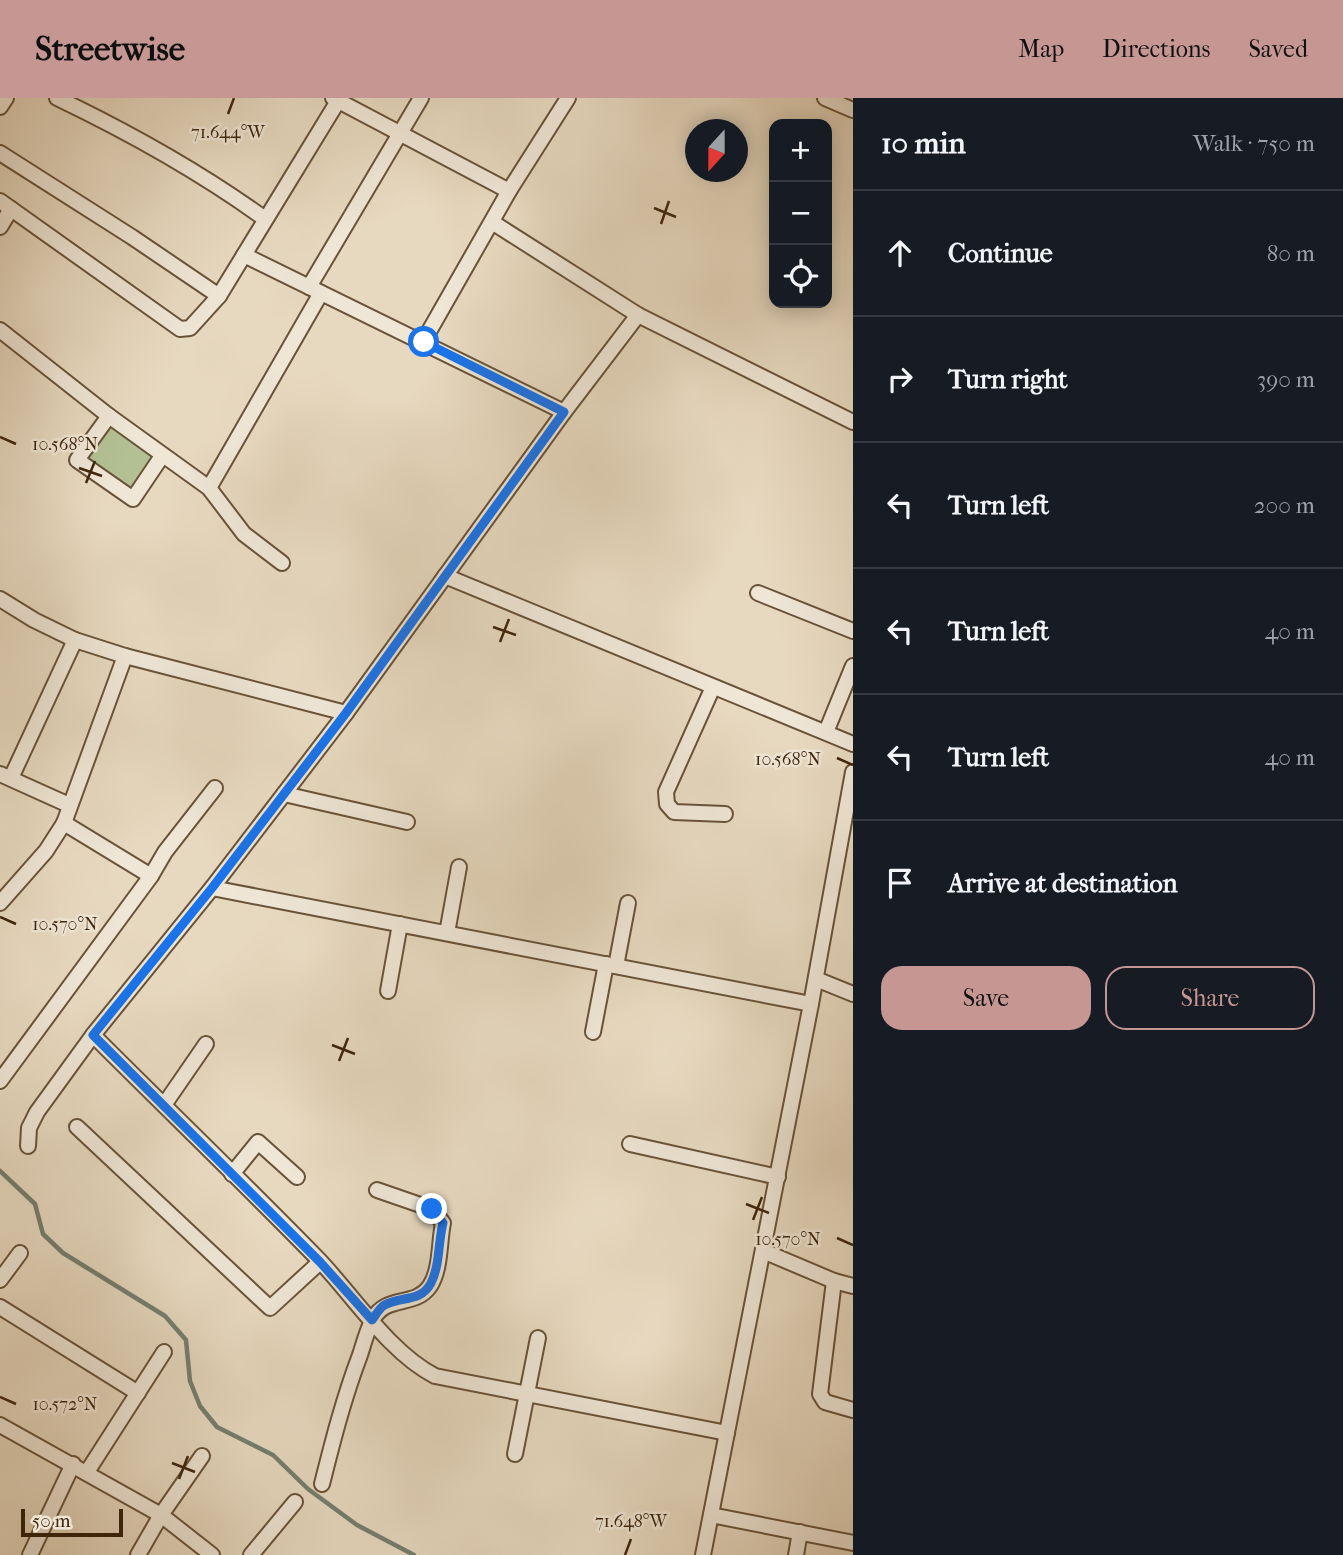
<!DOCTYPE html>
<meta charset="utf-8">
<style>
:root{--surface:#171b24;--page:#242831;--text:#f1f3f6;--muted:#9ea1a6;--line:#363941;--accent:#c59692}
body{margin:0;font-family:"IM FELL French Canon",serif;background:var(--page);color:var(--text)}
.controls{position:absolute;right:21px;top:21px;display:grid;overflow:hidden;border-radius:14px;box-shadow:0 4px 18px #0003}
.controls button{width:63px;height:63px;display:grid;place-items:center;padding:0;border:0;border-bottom:2px solid var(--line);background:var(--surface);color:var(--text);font:35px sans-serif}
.compass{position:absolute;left:685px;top:21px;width:63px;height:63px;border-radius:50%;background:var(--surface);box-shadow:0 4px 18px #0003;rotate:201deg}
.scale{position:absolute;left:21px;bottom:18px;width:102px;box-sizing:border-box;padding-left:7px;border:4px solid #3f260b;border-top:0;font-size:19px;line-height:24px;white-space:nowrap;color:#3f260b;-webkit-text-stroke:5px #efe6d6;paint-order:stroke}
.stop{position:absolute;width:21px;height:21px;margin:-16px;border:5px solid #1a73e8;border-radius:50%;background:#fff}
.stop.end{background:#1a73e8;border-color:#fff;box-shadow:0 2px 7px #0008}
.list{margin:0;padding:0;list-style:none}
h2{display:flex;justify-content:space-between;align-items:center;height:91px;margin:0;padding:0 28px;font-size:30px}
h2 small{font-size:23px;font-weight:400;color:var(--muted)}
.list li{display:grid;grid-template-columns:46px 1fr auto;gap:21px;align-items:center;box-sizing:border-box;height:126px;padding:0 28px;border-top:2px solid var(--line)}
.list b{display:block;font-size:26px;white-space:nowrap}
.list em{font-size:23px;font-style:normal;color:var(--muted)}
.actions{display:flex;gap:14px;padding:21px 28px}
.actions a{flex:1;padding:16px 0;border:2px solid var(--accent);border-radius:21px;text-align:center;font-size:24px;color:var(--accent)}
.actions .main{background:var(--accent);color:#111}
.icon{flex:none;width:38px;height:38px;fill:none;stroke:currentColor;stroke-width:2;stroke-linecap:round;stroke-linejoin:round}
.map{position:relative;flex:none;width:853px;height:1457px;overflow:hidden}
header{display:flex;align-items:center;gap:42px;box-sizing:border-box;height:98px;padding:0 35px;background:var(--accent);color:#111}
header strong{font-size:33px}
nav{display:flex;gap:38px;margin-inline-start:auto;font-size:24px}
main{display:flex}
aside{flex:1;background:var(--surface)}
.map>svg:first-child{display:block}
.green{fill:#b3c094;stroke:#797350;stroke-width:2}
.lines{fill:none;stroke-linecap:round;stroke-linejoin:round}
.stream{stroke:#747f70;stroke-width:4.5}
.street-casing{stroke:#695338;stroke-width:18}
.street{stroke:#efe6d6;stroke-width:14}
.route{stroke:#1a73e8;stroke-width:9}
.ticks{fill:none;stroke:#3f260b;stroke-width:2.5}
.ticks-label{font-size:18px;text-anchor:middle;fill:#3f260b;stroke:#efe6d6;stroke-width:5;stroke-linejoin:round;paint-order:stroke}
</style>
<header>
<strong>Streetwise</strong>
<nav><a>Map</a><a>Directions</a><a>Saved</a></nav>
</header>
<main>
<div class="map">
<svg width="853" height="1457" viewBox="0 0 853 1457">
<rect width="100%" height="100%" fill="#e7d9c0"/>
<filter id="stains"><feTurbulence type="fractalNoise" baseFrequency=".00286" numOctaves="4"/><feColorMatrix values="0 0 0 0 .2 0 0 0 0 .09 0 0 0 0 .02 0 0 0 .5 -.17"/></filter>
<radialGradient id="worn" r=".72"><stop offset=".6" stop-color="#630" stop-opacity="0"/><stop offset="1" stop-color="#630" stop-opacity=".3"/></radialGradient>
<path class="green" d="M112 326 155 360 132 393 85 360Z"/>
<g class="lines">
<path class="stream" d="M0 1073 35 1106 43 1136 63 1155 165 1218 186 1242 190 1283 200 1308 217 1329 273 1357 308 1391 357 1427 414 1457"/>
<g class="street-casing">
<g id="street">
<path d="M57 0C130 35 200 74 265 121"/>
<path d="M333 0 509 93"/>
<path d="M825 0 853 12"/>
<path d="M0 9 6 0"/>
<path d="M0 55 132 139 219 198"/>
<path d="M0 103 180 231 190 230 219 198 338 3"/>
<path d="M492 124 638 217 853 324"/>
<path d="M0 129 11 111"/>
<path d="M244 157 564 314"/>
<path d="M309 189 421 0"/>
<path d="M0 232 109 318 209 390 244 436 282 465"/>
<path d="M423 244 509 93 568 0"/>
<path d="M109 318 77 362 133 401 162 358"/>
<path d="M209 390 321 195"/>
<path d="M445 478 853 646"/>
<path d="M758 495 853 533"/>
<path d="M0 501 34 522 75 542 125 558 346 615"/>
<path d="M713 589 666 694 667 706 674 714 725 716"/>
<path d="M826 634 853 568"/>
<path d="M0 676 69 707"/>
<path d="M11 680 75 542"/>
<path d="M284 696 407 724"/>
<path d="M151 778 165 754 215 690"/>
<path d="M212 790 811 906"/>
<path d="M0 805 46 753 64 725 125 558"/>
<path d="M447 835 459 769"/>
<path d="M616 868 628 805"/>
<path d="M816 881 853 896"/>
<path d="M388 893 400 826"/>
<path d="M593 934 606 866"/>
<path d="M93 937C168 1012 245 1086 319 1162 354 1199 390 1255 435 1278L727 1335"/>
<path d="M0 983 151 778 64 725"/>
<path d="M164 1007 206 946"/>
<path d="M77 1029 270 1210 320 1164"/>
<path d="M630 1046 778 1079"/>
<path d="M28 1048 29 1030 37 1014 93 937 212 790 346 615 564 314 638 217"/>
<path d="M232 1076 258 1044 297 1079"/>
<path d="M763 1153 834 1183 853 1188"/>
<path d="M0 1182 20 1155"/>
<path d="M834 1183 820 1296 825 1304 853 1312"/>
<path d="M0 1209 138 1295"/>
<path d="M0 1327 161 1417 212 1457"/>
<path d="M515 1356 538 1240"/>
<path d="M87 1374 164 1254"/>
<path d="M322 1386C333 1342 344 1299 360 1257 364 1245 367 1232 373 1221 387 1196 415 1210 430 1188 441 1171 439 1144 443 1125L432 1111 377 1092"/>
<path d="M711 1417 853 1445"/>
<path d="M30 1457 73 1366"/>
<path d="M138 1457 161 1417 202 1358"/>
<path d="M251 1457 295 1404"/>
<path d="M703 1457 811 906 853 674"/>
<path d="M796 1457 800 1434"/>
</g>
</g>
<use href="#street" class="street"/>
</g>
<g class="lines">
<path class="route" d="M424 244 564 314 346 615 212 790 93 937 320 1164 372 1222C375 1218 379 1211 383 1208 399 1197 420 1206 431 1185 440 1167 438 1145 443 1125L432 1111"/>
</g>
<path class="ticks" d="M228 16 234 0M654 110 676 119M661 126 669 103M0 339 16 346M79 370 102 378M86 385 95 363M493 529 516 537M500 544 509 521M837 660 853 667M0 819 16 826M332 947 355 956M339 963 348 940M746 1106 769 1115M753 1122 762 1099M837 1140 853 1147M0 1299 16 1306M172 1365 195 1374M179 1381 188 1358M625 1457 631 1441"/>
<g class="ticks-label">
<text x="228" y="40">71.644°W</text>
<text x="65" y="352">10.568°N</text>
<text x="788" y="667">10.568°N</text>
<text x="65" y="832">10.570°N</text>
<text x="788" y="1147">10.570°N</text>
<text x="65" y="1312">10.572°N</text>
<text x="631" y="1429">71.648°W</text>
</g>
<rect width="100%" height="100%" filter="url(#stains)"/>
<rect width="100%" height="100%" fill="url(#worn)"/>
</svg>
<div class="controls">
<button>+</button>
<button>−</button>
<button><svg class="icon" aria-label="locate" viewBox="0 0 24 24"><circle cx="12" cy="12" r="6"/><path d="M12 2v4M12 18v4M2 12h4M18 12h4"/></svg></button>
</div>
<svg class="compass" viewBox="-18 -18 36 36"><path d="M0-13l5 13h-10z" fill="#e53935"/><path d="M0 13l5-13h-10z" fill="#9ea1a6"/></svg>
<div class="scale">50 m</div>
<div class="stop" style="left:424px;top:244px"></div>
<div class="stop end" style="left:432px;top:1111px"></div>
</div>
<aside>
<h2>10 min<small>Walk · 750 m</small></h2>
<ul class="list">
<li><svg class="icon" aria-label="ahead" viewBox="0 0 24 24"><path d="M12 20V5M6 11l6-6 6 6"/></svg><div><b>Continue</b></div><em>80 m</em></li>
<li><svg class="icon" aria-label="right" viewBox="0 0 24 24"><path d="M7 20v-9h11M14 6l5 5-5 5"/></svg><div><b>Turn right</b></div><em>390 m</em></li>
<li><svg class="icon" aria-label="left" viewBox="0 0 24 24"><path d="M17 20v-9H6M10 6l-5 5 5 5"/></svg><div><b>Turn left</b></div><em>200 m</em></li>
<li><svg class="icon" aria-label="left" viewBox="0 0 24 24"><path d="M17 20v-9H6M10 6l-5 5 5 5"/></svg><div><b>Turn left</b></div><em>40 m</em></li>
<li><svg class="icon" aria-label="left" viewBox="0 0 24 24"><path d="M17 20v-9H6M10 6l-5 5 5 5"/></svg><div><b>Turn left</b></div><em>40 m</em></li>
<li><svg class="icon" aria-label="arrive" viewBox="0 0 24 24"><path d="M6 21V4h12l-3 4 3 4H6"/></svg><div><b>Arrive at destination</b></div></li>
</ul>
<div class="actions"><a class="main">Save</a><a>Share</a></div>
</aside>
</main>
